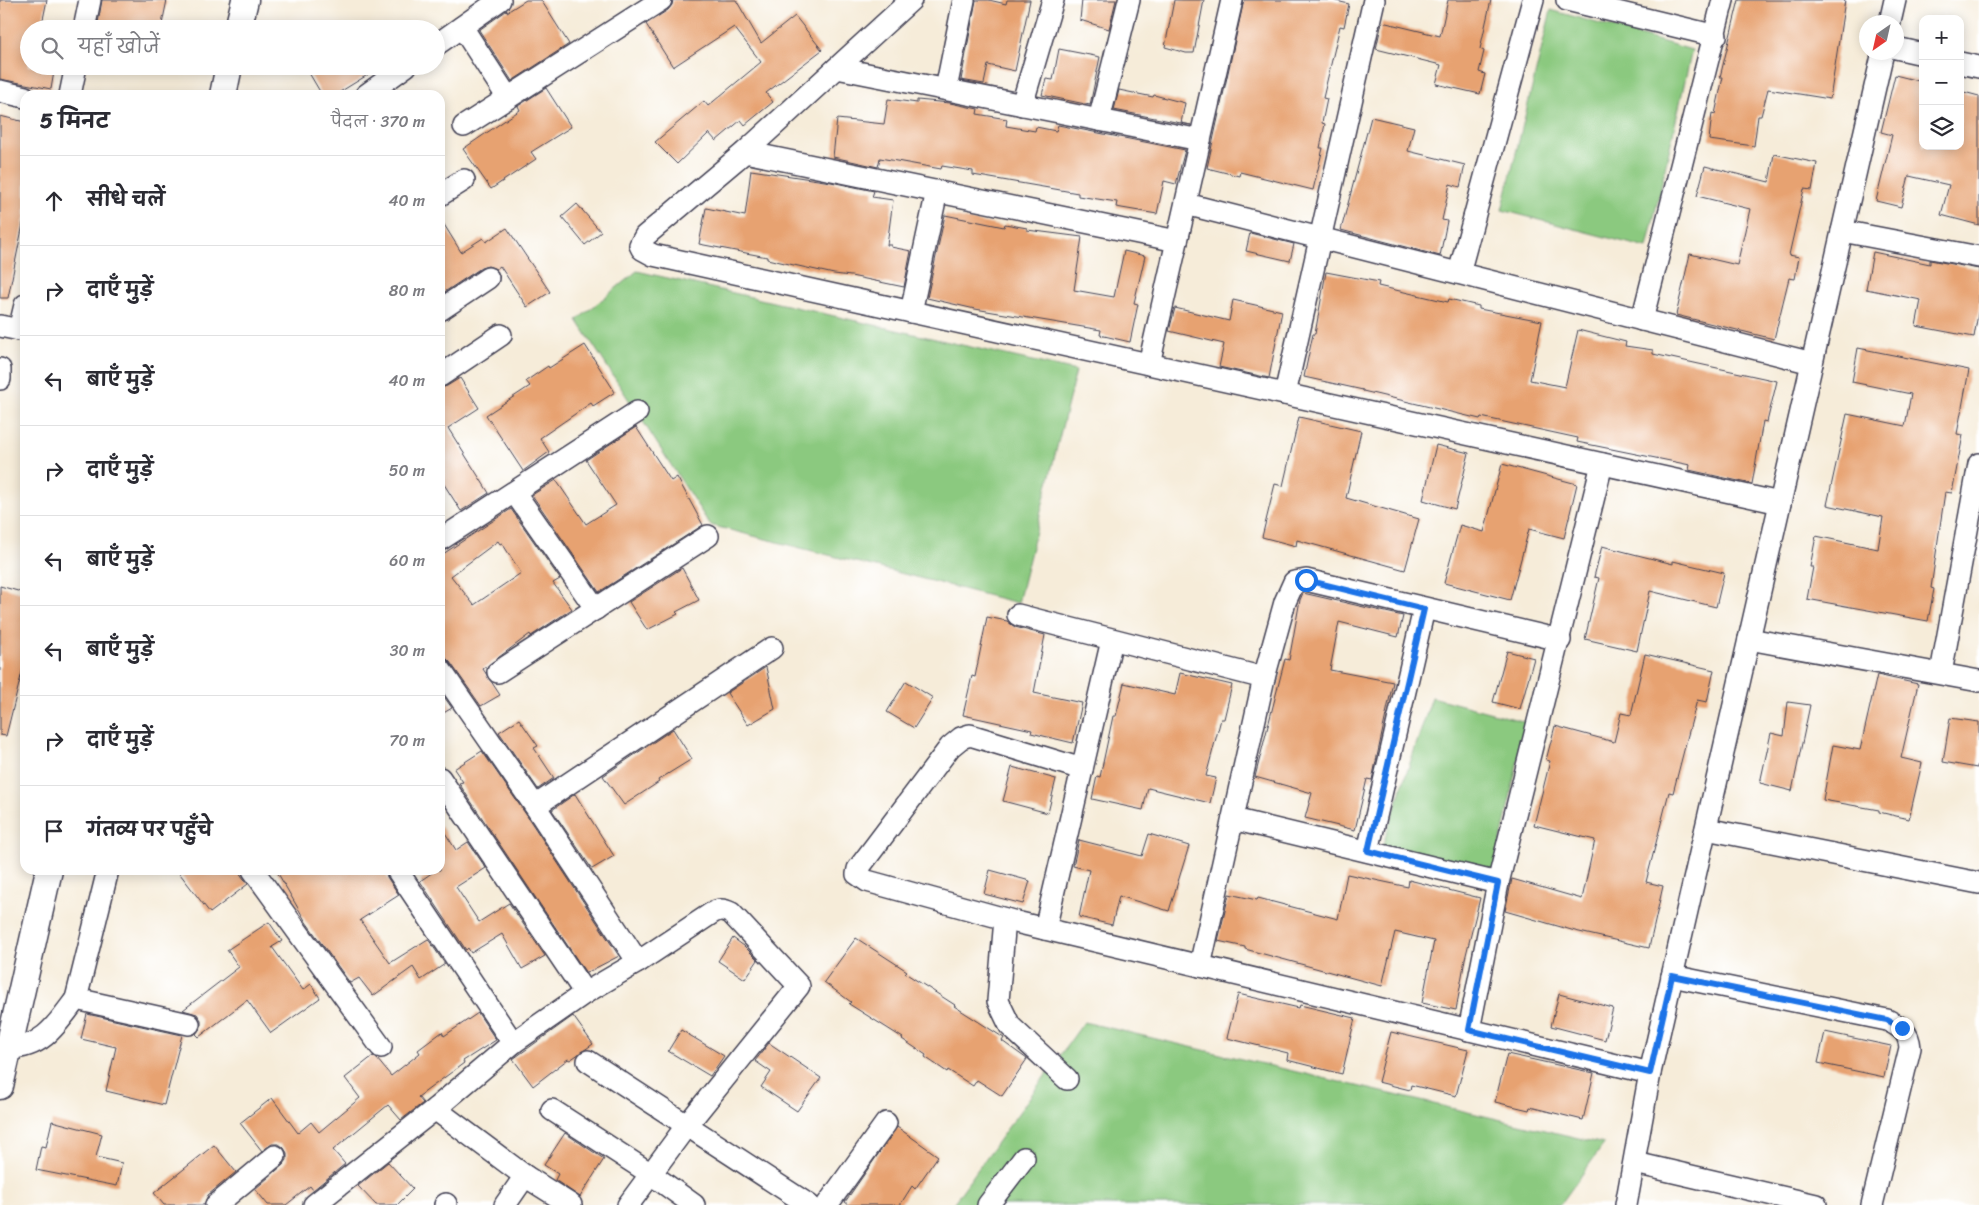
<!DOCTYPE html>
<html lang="hi">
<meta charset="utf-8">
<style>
:root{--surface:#fff;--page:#f2f2f3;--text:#2b2b33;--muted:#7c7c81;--line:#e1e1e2}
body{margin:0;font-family:Sriracha,"Playpen Sans Deva",sans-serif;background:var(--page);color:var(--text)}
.controls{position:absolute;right:15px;top:15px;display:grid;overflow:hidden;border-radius:10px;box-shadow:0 2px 12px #0003}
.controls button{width:45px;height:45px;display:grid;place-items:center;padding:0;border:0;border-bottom:1px solid var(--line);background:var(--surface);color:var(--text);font:25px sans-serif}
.compass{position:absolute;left:1859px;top:15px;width:45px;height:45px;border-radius:50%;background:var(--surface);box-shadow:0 2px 12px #0003;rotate:214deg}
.stop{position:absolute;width:15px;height:15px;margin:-11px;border:4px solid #1a73e8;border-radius:50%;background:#fff}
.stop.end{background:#1a73e8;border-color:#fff;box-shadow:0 1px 5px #0008}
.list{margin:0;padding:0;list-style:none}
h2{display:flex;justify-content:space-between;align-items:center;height:65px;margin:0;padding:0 20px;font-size:21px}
h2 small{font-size:16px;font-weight:400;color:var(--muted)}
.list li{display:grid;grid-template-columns:32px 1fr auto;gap:15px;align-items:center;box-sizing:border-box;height:90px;padding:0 20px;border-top:1px solid var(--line)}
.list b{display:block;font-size:19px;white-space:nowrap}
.list em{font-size:16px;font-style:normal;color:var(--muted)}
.icon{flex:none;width:28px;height:28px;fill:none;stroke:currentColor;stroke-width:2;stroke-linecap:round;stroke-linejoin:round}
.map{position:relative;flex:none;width:1979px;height:1205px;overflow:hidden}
.search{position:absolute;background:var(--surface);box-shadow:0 2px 12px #0003;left:20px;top:20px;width:425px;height:55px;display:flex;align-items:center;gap:12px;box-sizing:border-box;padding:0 18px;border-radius:28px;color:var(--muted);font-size:19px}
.panel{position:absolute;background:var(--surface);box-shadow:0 2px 12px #0003;left:20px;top:90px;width:425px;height:785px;border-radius:15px}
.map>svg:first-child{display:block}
.green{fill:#8bc97f;stroke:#56765d}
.building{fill:#e7a271;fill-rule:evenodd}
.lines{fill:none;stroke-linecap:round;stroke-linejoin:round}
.minor-casing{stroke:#424053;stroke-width:24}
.tertiary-casing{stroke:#424053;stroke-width:29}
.minor{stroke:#fff;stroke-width:21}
.tertiary{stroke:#fff;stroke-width:26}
.route{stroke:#1a73e8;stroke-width:6}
</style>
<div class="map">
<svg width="1979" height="1205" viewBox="0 0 1979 1205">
<rect width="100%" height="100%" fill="#fff"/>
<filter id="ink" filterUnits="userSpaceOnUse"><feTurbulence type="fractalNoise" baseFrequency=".02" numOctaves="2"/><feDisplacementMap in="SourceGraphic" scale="10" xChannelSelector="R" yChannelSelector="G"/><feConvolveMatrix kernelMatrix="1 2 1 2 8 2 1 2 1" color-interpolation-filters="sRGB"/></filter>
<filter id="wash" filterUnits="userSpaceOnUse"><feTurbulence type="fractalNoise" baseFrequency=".0096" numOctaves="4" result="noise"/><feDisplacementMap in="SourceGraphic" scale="20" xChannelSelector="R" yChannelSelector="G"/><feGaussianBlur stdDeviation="1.12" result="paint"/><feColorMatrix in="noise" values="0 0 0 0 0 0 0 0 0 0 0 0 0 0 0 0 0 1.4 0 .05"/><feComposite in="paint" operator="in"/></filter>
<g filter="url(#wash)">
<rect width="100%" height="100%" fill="#f6ecd9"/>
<g class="green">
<path d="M1551 10 1692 50 1647 248 1502 210Z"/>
<path d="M637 271 1076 371 1018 603 710 525 577 320Z"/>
<path d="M1432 697 1526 722 1494 874 1382 847Z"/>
<path d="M1084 1022 1604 1144 1560 1205H952Z"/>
</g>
<g id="blocks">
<g class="building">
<path d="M0 0H47L41 29H29V66H55L51 89 0 79Z"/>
<path d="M102 0H167L161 29H97Z"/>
<path d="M526 0H541L569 44 512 81 479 30 506 11 507 12Z"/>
<path d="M673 0H736L761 43 795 16 822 50 766 93 773 102 745 125 741 120 716 141 709 133 677 164 655 142 704 101 708 106 761 62 734 27 673 67 646 24 668 10 672 5Z"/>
<path d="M976 0H989L1006 4 1007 0H1030L1015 71 988 65 984 84 961 80Z"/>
<path d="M1082 0H1116L1109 29 1080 20Z"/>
<path d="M1174 0H1204L1194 53H1186L1165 47Z"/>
<path d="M1244 0H1332L1349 4 1344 27 1340 26 1323 98 1327 99 1322 123 1325 124 1320 148H1323L1313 190 1240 172 1239 176 1207 168Z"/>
<path d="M1448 0H1491L1480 49 1484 51 1479 72 1485 74 1480 94 1436 84 1441 65 1376 49 1382 22 1440 36Z"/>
<path d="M1739 0H1845L1830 99 1768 89 1761 116H1758L1754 146 1709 140 1712 113 1715 114 1723 77H1720Z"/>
<path d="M1059 49 1100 57 1090 105 1042 95 1046 79 1053 80Z"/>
<path d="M305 66H382L335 95H322Z"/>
<path d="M1895 75 1923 82V146H1960V91L1979 96V225L1941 215 1949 185 1909 176 1901 207 1876 201 1892 135 1881 132Z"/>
<path d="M546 88 571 127 531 152 536 159 491 189 463 149 520 110 518 106Z"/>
<path d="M1119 90 1153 97 1154 95 1185 103 1181 123 1191 125 1114 110Z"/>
<path d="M888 99 917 103V100L950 103 978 109 977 114 1007 119 1006 126 1035 131 1036 127 1056 131 1058 125 1185 150 1176 184 1164 181 1157 214 1116 207 1117 202 1078 196V193L973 175V171L942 166 941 169 880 158 878 167 833 157 837 119 884 124Z"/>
<path d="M0 116 25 122V214L8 298H0Z"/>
<path d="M1371 117 1414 127 1408 151 1465 165 1460 187 1450 184 1442 220 1447 221 1440 256 1341 230Z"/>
<path d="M1774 154 1817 163 1812 190 1804 189 1789 255 1799 257 1795 279 1789 278 1774 339 1676 315 1690 254 1737 265 1750 209 1697 196 1705 166 1769 182Z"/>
<path d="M751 170 831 182 874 191 872 197 893 200 887 245H891V247L911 251 904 287 851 276 834 274 767 259V257L699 244 706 208 745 216Z"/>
<path d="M577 204 601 232 585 245 562 217Z"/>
<path d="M945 215 1004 227 1005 224 1027 228V230L1082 237 1074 290 1114 297 1124 251 1145 256 1134 303 1138 304 1130 342 1100 335 1101 330 975 309 927 298Z"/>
<path d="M440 218 461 252 483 238 486 242 507 228 550 292 527 307 500 266 496 269 488 266 481 268 440 295Z"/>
<path d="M1250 233 1294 244 1290 261 1246 251Z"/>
<path d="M1873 252 1930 264V260L1979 269V308L1974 337 1916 326 1921 300 1866 289Z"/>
<path d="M1326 272 1379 282 1378 286 1448 302 1449 299 1479 306V309L1542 321 1530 380 1565 387 1578 330 1626 342 1625 346 1653 350V354L1777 381 1767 422 1763 421 1752 484 1689 470 1690 465 1577 442 1578 438 1481 417 1480 419 1363 391V390L1304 377 1313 334H1315Z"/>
<path d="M1233 300 1282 311 1269 378 1219 367 1224 344 1169 331 1175 308 1229 321Z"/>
<path d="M585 345 615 392 593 406 591 403 540 438 549 452 523 471 486 415 530 386 526 381 548 366 549 368Z"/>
<path d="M1858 348 1969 370 1957 434 1963 435 1952 493 1945 492 1931 588 1934 589 1928 621 1807 599 1813 567H1810L1816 536 1878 549 1883 517 1827 505 1847 414 1905 426 1911 394 1852 382Z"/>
<path d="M460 378 479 408 448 428 489 493 461 511 440 478V388L447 386Z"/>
<path d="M1299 417 1361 431 1346 498 1419 519 1405 570 1297 540 1296 546 1262 537 1275 484 1283 486Z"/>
<path d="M636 427 671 481 677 477 703 525 599 592 532 495 556 480 586 524 616 505 586 460Z"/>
<path d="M1436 445 1469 453 1455 509 1423 500Z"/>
<path d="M1502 464 1577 484 1564 538 1529 529 1510 600 1444 583 1460 525 1484 532Z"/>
<path d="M511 509 560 579 553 583 572 609 531 636 530 634 483 669 500 695 481 706 450 662 446 658 440 657V556ZM498 541 500 544 502 543 521 573 474 605 451 576Z"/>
<path d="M1602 546 1673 564V561L1724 573 1716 607 1650 591 1637 651 1585 639 1599 578 1594 577Z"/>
<path d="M682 568 699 600 676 612 678 614 647 630 629 602Z"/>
<path d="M0 586 25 593V660L6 736 0 735Z"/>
<path d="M1303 593 1403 616 1398 637 1339 622 1330 670 1393 682 1372 780 1367 779 1355 830 1305 818 1312 793 1255 777 1285 659 1289 660 1300 600Z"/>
<path d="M987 617 1007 621 1015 627 1045 635 1034 693 1082 703 1073 743 1031 733 1032 730 963 715 972 676 975 677Z"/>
<path d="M1507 651 1534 658 1520 709 1493 702Z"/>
<path d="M1645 654 1714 670 1707 702 1697 700 1673 793 1669 792 1646 882 1663 886 1649 948 1575 931 1505 911 1512 879 1582 899 1595 840 1534 825 1550 761 1546 760 1555 726 1614 742 1621 713 1631 715Z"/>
<path d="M766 667 775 709 748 725 727 693Z"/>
<path d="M1180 673 1232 685 1224 719H1221L1206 776 1216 778 1210 803 1148 788 1143 810 1092 799 1097 776 1100 777 1113 716H1116L1124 683 1175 695Z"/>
<path d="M1877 675 1918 684 1901 758 1922 763 1909 819 1879 812V810L1823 800 1833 745 1860 750Z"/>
<path d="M906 681 933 698 914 728 887 712Z"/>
<path d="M440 691 452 708 440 715Z"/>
<path d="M1788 702 1810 705 1792 791 1760 783 1771 733 1784 736Z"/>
<path d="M1950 718 1979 722V754L1977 768 1943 762Z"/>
<path d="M519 719 538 746 534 748 554 778 538 789 499 732Z"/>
<path d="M673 729 692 759 658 780 659 782 624 805 603 776Z"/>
<path d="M482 751 525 813 619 956 586 973 464 791 459 783 463 782 454 769Z"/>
<path d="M1012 767 1056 779 1048 813 1003 801Z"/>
<path d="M575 794 614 856 592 869 552 810Z"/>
<path d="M440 825 456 850 468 842 486 868 456 887 479 922 509 903 545 956 522 969 502 934 471 953 468 948 466 950 420 881 436 870H440Z"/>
<path d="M1149 834 1189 846 1169 911 1119 896 1112 925 1079 917 1089 870 1073 866 1079 840 1142 856Z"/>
<path d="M177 870H237L248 884 210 913Z"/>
<path d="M276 870H385L387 877 399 895 360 920 390 963 428 939 445 964 421 980 413 967 373 996 359 978 350 983 306 922Z"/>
<path d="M990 870 1030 881 1023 904 984 894Z"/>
<path d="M1347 874 1408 887 1409 880 1480 898 1465 959 1456 1010 1422 1003 1434 941 1395 932 1382 986 1245 949V947L1218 941 1229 894 1257 900 1258 898 1338 919Z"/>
<path d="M269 922 282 941 272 947 303 990 311 984 320 998 271 1033 247 1000 199 1037 196 1034 201 1027V1020L197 1014 183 1010 239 967 227 950Z"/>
<path d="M733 938 744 946 758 960 745 979 718 961Z"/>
<path d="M856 938 907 971 905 973 955 1005 954 1006 1004 1038 1002 1041 1027 1059 1002 1096 977 1080 973 1086 948 1070 947 1072 925 1057 926 1055 902 1039 903 1038 849 1004 851 1002 824 982Z"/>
<path d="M1238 994 1299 1008 1300 1005 1355 1018 1342 1074 1287 1060 1288 1053 1227 1038Z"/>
<path d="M1559 994 1613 1008 1605 1040 1551 1026Z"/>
<path d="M478 1013 496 1040 463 1061 464 1063 418 1097 423 1103 401 1120 388 1105 333 1150 345 1164 313 1190 310 1186 286 1205H268L255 1189 283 1165 287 1160V1153L284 1148 279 1144H272L262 1151 240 1123 272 1098 298 1133 311 1122 319 1132 360 1098 345 1078 373 1056 377 1059 391 1076 420 1053 418 1050 442 1032 444 1036Z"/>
<path d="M87 1014 182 1035 164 1105 106 1091 116 1047 81 1039Z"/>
<path d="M573 1016 593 1044 570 1060 568 1059 533 1086 513 1059Z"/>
<path d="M681 1030 724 1056 710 1076 668 1051Z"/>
<path d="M1391 1032 1468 1050 1456 1096 1411 1085 1410 1090 1378 1082Z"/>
<path d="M1825 1032 1891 1046 1884 1077 1818 1063Z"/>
<path d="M769 1043 821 1078 797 1111 761 1087 771 1072 755 1061Z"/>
<path d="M1507 1054 1594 1073 1583 1120 1530 1107 1529 1110 1495 1102Z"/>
<path d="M52 1121 102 1134 96 1157 122 1163 117 1186 36 1170 41 1146 46 1147Z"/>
<path d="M897 1127 938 1156 915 1189 912 1186 900 1205H849L845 1202Z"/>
<path d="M565 1133 604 1159 580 1197 555 1180 558 1174 544 1165Z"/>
<path d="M214 1145 236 1172 208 1195 204 1205H164L154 1193Z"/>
<path d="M388 1162 413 1189 397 1205H376L358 1186Z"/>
</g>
</g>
</g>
<g filter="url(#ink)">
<use href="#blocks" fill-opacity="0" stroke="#424053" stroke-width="1"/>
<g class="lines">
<g class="minor-casing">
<g id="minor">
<path d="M911 0 745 152 645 236 640 245 642 249 653 255 1780 503"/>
<path d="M1567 0 1716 36"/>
<path d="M1890 22 1895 0"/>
<path d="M462 27 508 98"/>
<path d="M84 29 90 0"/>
<path d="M436 45 500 0"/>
<path d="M1896 48 1923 54"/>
<path d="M1960 63 1979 67"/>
<path d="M837 68 1200 140"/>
<path d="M946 89 964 0"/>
<path d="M0 91 25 97"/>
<path d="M70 95 76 66"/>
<path d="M366 95 406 66"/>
<path d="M1022 105 1053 0"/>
<path d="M1099 120 1129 0"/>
<path d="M464 126 661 0"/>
<path d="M745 152 1177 241"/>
<path d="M440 195 464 180"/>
<path d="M1186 204 1812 363"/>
<path d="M1842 231 1979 257"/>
<path d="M1459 273 1533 0"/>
<path d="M440 310 488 278"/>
<path d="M911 312 937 191"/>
<path d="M1642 320 1723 0"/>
<path d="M0 326 25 331"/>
<path d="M19 330 25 305"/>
<path d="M1149 364 1232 0"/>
<path d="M0 369V379"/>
<path d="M440 376 501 335"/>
<path d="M1285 394 1374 0"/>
<path d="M515 493 596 609"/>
<path d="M440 540 637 412"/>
<path d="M1018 615 1264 678"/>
<path d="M1749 639 1979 681"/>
<path d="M440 669 535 806 638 962"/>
<path d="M498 672 708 536"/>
<path d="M1941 673 1979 464"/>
<path d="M1082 769 970 735 961 738 950 747 858 869 857 874 867 881 1020 923 1650 1073"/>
<path d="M440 778 585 993"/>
<path d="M535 806 772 648"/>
<path d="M1233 819 1498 883"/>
<path d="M1706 829 1979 883"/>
<path d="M1368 851 1424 609"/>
<path d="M253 870 381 1047"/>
<path d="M397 870 513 1043"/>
<path d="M1005 919 998 1001 1010 1026 1067 1079"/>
<path d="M1045 929 1112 640"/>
<path d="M1200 966 1264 678 1285 602 1294 582 1306 580 1560 640"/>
<path d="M1672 976 1887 1020C1901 1027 1909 1032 1910 1048L1872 1205"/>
<path d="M76 999 108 870"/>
<path d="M1469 1030 1498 883 1602 464"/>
<path d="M9 1048C43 1048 57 1024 76 999L189 1024"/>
<path d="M588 1061 809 1205"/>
<path d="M435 1109 525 1176 571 1205"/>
<path d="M552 1110 651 1174 694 1205"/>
<path d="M1635 1163 1816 1205"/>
<path d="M216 1205 275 1156"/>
<path d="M314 1205 435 1109 513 1043 585 993 638 962 712 913C719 909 723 909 731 913L799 986 687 1125 628 1205"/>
<path d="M445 1205 446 1204"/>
<path d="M505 1205 525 1176"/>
<path d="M827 1205 886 1123"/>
<path d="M988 1205 1024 1158"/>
<path d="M1626 1205 1650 1073 1883 52"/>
</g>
</g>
<g class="tertiary-casing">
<g id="tertiary">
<path d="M238 29 245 0"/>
<path d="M223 95 229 66"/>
<path d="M0 1086 49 870"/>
</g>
</g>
<use href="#minor" class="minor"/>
<use href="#tertiary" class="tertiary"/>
</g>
</g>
<g class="lines" filter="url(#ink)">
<path class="route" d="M1306 580 1424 609 1368 851 1498 883 1469 1030 1650 1073 1672 976 1887 1020 1902 1028"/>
</g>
</svg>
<div class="controls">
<button>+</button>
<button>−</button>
<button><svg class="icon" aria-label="layers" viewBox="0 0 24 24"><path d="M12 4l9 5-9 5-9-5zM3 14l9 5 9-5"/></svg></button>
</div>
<svg class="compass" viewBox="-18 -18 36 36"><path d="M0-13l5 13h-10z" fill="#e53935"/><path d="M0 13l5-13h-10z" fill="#7c7c81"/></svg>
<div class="stop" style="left:1306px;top:580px"></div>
<div class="stop end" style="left:1902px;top:1028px"></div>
<div class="search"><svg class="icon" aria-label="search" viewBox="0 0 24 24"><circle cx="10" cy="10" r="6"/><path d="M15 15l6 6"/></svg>यहाँ खोजें</div>
<section class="panel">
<h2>5 मिनट<small>पैदल · 370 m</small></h2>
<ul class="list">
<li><svg class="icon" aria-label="ahead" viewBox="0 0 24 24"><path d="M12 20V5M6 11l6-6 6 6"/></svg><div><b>सीधे चलें</b></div><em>40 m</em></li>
<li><svg class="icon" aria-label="right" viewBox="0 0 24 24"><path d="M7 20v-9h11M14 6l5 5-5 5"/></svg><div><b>दाएँ मुड़ें</b></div><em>80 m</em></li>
<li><svg class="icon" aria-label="left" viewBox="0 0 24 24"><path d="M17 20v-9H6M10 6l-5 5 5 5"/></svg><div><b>बाएँ मुड़ें</b></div><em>40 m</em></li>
<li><svg class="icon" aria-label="right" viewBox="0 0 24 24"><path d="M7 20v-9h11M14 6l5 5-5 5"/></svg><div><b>दाएँ मुड़ें</b></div><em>50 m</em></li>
<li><svg class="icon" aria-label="left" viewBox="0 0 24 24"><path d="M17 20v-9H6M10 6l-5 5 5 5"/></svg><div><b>बाएँ मुड़ें</b></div><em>60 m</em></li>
<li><svg class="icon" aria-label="left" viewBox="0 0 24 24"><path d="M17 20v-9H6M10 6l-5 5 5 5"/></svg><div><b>बाएँ मुड़ें</b></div><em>30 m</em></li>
<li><svg class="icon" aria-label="right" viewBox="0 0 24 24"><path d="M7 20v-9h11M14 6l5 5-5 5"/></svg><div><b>दाएँ मुड़ें</b></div><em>70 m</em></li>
<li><svg class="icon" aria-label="arrive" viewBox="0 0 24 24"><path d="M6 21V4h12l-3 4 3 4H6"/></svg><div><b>गंतव्य पर पहुँचे</b></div></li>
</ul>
</section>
</div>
